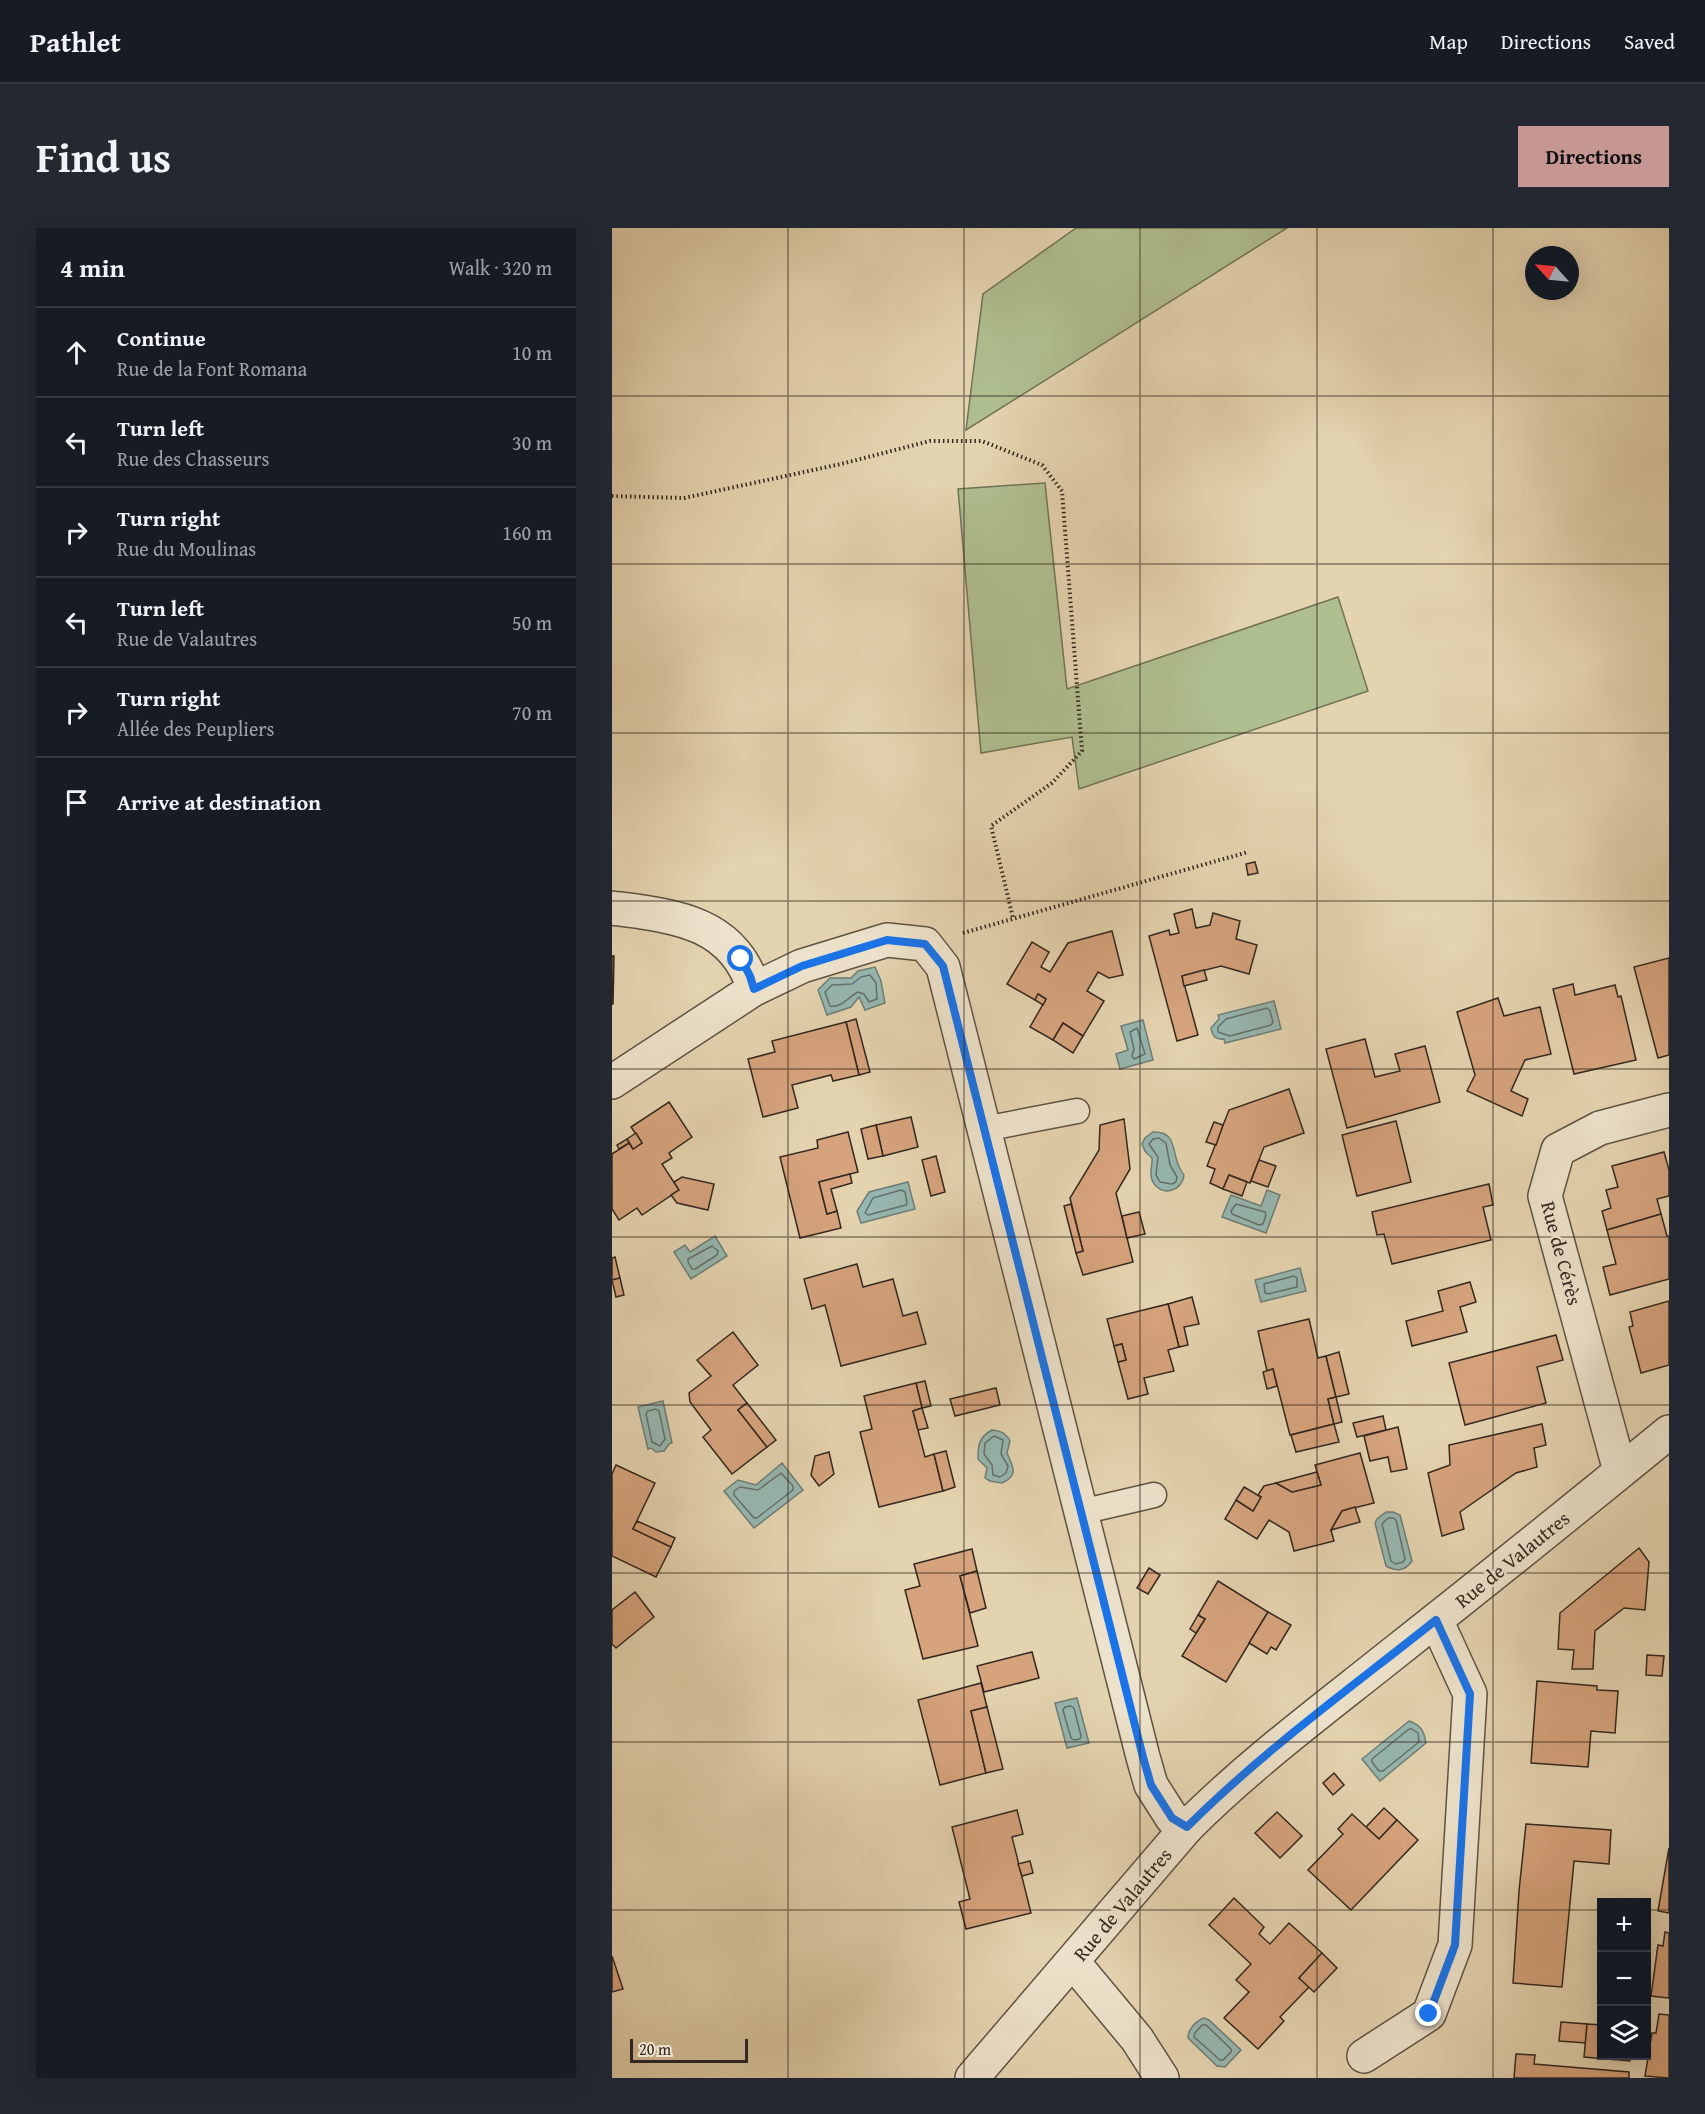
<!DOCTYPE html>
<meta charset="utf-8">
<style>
:root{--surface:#171b24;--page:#242831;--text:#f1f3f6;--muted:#9ea1a6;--line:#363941;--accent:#c59692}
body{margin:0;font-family:"Gentium Book Plus",serif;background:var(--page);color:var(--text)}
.controls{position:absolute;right:18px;bottom:18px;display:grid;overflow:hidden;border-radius:0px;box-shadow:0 6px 24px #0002}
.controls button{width:54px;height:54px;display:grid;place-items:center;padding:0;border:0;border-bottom:2px solid var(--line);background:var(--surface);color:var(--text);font:30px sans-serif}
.compass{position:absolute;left:913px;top:18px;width:54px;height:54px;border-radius:50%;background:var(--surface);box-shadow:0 6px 24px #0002;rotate:297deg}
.scale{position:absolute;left:18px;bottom:15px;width:118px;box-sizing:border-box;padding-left:6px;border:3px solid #332821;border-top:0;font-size:16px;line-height:21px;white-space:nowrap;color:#332821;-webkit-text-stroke:4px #ede2cb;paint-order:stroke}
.stop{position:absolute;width:18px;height:18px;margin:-14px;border:4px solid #1a73e8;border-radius:50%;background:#fff}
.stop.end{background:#1a73e8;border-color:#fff;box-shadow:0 2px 6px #0008}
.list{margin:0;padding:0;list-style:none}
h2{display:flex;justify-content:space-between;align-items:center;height:78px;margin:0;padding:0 24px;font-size:26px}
h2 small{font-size:20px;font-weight:400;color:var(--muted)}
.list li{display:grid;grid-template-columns:39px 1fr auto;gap:18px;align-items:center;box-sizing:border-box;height:90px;padding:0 24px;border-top:2px solid var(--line)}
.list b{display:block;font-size:22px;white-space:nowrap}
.list p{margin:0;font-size:20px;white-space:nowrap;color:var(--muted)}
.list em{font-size:20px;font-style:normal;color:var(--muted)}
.icon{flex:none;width:33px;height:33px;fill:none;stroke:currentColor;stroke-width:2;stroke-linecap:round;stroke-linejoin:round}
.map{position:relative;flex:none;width:1057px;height:1850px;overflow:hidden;border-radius:0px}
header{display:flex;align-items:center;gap:36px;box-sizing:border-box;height:84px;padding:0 30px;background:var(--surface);border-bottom:2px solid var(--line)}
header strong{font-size:28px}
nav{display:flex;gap:33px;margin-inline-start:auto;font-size:21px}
.intro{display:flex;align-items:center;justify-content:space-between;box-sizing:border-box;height:144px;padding:0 36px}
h1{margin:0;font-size:42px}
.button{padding:15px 27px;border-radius:0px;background:var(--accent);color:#111;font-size:21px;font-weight:700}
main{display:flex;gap:36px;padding:0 36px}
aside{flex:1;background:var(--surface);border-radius:0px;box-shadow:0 6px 24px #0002}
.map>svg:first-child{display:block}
.green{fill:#afbe8f;stroke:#717358;stroke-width:1.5}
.water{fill:#96b7b1;stroke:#6e7e77;stroke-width:1.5}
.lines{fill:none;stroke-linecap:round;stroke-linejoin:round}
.shore{stroke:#647069;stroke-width:1.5}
.building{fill:#d6a37c;stroke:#332821;stroke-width:1.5}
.service-casing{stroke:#5f5344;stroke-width:27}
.minor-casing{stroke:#5f5344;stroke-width:36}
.tertiary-casing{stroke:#5f5344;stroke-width:36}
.path{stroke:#332821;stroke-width:4;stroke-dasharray:1.5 3;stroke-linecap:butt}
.service{stroke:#ede2cb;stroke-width:24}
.minor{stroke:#ede2cb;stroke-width:33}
.tertiary{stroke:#ede2cb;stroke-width:33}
.route{stroke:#1a73e8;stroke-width:8}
.grid{fill:none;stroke:#332821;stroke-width:1.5;stroke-opacity:0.55}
.labels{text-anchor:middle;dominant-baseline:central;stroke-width:5;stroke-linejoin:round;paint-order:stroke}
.street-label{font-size:20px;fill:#332821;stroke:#ede2cb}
</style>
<header>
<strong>Pathlet</strong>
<nav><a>Map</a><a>Directions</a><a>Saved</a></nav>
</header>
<div class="intro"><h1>Find us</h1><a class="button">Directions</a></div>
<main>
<aside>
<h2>4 min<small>Walk · 320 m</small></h2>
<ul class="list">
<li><svg class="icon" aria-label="ahead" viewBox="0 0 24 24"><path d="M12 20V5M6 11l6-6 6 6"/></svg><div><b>Continue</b><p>Rue de la Font Romana</p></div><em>10 m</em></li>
<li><svg class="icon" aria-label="left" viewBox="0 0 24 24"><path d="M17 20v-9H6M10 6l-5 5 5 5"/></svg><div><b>Turn left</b><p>Rue des Chasseurs</p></div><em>30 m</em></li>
<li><svg class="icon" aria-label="right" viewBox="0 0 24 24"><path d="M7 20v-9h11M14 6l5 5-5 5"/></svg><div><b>Turn right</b><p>Rue du Moulinas</p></div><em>160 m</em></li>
<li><svg class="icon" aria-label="left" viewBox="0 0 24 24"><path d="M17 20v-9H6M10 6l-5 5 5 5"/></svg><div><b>Turn left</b><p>Rue de Valautres</p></div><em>50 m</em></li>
<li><svg class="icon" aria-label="right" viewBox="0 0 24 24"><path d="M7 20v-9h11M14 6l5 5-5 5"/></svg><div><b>Turn right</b><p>Allée des Peupliers</p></div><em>70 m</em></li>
<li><svg class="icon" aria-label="arrive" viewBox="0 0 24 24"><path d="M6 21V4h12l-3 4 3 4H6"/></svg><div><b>Arrive at destination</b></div></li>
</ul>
</aside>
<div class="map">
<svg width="1057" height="1850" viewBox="0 0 1057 1850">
<rect width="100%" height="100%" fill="#e4d3af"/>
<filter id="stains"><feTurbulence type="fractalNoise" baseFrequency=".00333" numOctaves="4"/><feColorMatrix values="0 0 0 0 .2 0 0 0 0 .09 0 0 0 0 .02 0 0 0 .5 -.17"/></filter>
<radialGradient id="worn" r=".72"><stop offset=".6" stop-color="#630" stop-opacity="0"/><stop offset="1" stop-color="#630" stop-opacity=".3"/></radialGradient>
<g class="green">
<path d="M464 0H675L354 202 371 66Z"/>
<path d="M433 255 455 461 726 369 756 463 467 561 460 509 369 525 346 261Z"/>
</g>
<g class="water">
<path d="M263 739 269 753 273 775 253 782 247 769 239 779 215 787 206 762 218 750H239L246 743Z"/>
<path d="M662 773 669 801 613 815 612 811C604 812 600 808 599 800L607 791 606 787Z"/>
<path d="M531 792 541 832 508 841 504 826 516 822 509 798Z"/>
<path d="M541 904C569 903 557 930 572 947 570 964 549 969 541 954 536 946 541 938 540 930L533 923 530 916 533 910Z"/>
<path d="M296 954 303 981 249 995 245 983 257 964Z"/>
<path d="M655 962 668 967 654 1005 610 989 619 967 649 978Z"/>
<path d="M103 1008 115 1028 79 1051 62 1024 73 1017 78 1024Z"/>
<path d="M688 1040 694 1063 649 1074 643 1052Z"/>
<path d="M51 1173 60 1215 57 1216 52 1223 44 1224 39 1220 36 1221 26 1179Z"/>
<path d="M380 1202C389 1203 394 1205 398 1213L395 1225C400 1237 408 1247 390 1255L378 1253 373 1250 375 1240 366 1231C366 1217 367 1209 380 1202Z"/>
<path d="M170 1235 191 1262 142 1300 112 1263 126 1252 144 1257Z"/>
<path d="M774 1284H781L788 1287 800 1333C793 1343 785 1344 774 1338L763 1295 765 1291Z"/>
<path d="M465 1470 477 1515 455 1520 443 1475Z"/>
<path d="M797 1493C809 1497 812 1503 814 1515L768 1553 750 1531Z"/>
<path d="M592 1790 597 1792 629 1822 613 1839 605 1838 576 1810C576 1801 584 1793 592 1790Z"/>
</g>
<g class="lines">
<g class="shore">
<path d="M258 747 264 755 265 771 257 774 252 766 246 764C236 769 230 780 218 778L213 764 220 757 240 756 249 749Z"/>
<path d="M655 780 658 783 661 794 659 797 618 808 606 804V799L614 791Z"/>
<path d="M525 800 533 826 522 831 520 828 522 821 518 804Z"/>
<path d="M547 910 554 915 558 937 565 949 564 954 560 956 548 954 544 947 546 929 537 916 541 911Z"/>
<path d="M289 962 293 964 295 975 294 977 256 987 253 985 261 970Z"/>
<path d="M624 976 653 984 654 987 651 996 647 997 620 986 619 983Z"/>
<path d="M100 1018 106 1023 105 1027 83 1041H80L76 1034V1031Z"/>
<path d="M682 1048 685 1050V1059L656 1066 653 1065 652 1056Z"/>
<path d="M44 1181 47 1183 53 1211 48 1218 40 1214 34 1186 36 1183Z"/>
<path d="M382 1208 391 1212 389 1226 396 1238 394 1245 388 1249 381 1247 380 1237 372 1226 373 1215Z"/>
<path d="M169 1245 181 1258V1262L145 1290H142L122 1267V1263L128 1259 146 1262Z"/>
<path d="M776 1290H781L784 1292 793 1331 791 1334 783 1336 779 1333 770 1296Z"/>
<path d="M459 1478 462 1480 469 1508 468 1511 462 1512 459 1510 451 1482 453 1479Z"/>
<path d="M797 1501H800L806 1505 807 1514 771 1543H767L760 1534V1531Z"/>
<path d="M590 1797H594L619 1821V1824L611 1832H608L582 1809 583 1805Z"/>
</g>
</g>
<g class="building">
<path d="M643 634 646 645 636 647 634 636Z"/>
<path d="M580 681 584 700 598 697 601 685 628 693 624 711 645 717 637 746 609 738 570 748 586 807 565 813 537 708 557 702 558 707 567 705 562 686Z"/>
<path d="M500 703 511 747 497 750 486 744 475 763 492 773 471 808 451 795 441 812 418 799 434 771 426 766 423 772 395 756 420 714 437 724 429 739 438 744 456 715Z"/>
<path d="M0 728H2L1 776H0Z"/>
<path d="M1057 730V827L1046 830 1022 739Z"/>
<path d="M592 742 595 752 572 758 570 748Z"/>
<path d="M961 756 963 767 1003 757 1006 769 1009 768 1024 832 962 846 941 761Z"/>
<path d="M426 766 434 771 431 777 423 772Z"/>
<path d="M886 770 892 788 928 779 939 826 913 832 899 863 916 871 910 888 855 863 863 847 845 784Z"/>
<path d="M244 791 258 844 247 847 234 794Z"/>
<path d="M234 794 247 847 221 853 219 847 180 857 186 880 151 889 136 831 163 824 160 813Z"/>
<path d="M451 795 471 808 461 825 441 812Z"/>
<path d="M753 811 763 849 788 843 783 826 813 818 828 874 735 900 714 821Z"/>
<path d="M677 861 692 905 652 919 638 955 617 947 611 961 598 955 603 941 595 938 617 882Z"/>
<path d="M57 874 80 909 57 925 60 930 50 936 67 962 30 987 25 980 7 992 0 981V926L17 915 21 921 30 915 19 899Z"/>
<path d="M299 889 306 919 271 928 264 897Z"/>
<path d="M512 891 518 941 504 965 521 1034 471 1047 464 1025 471 1023 458 970 487 922 488 897Z"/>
<path d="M784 893 799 954 745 968 730 907Z"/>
<path d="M602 894 611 897 604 917 594 914Z"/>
<path d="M264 897 271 928 256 931 249 901Z"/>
<path d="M236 904 246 944 207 954 215 986 225 983 229 1000 188 1010 168 929 206 920 205 912Z"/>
<path d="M24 905 30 915 21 921 15 911Z"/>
<path d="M15 911 17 915 7 921 5 917Z"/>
<path d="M1052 924 1057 942V968L1045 971 1049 986 995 1002 990 983 999 980 994 962 1006 959 1000 938Z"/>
<path d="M324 928 333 964 319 968 310 932Z"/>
<path d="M647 932 664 938 656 959 639 953Z"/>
<path d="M238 946 240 955 219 961 225 983 215 986 207 954Z"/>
<path d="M617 947 635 954 630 968 611 961Z"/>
<path d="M70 949 102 956 96 982 65 975 59 967 67 962 62 954Z"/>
<path d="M877 956 881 977 871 979 879 1012 780 1036 772 1006 765 1007 760 984Z"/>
<path d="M459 976 471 1023 464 1025 452 978Z"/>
<path d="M527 984 533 1006 515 1010 510 988Z"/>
<path d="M1049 986 1055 1008H1057V1051L998 1067 991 1039 1004 1036 995 1002Z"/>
<path d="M3 1029 8 1050 0 1052V1030Z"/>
<path d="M245 1036 251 1059 281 1051 291 1088 305 1084 314 1116 229 1138 213 1077 200 1081 192 1051Z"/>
<path d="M8 1050 12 1067 4 1069 0 1052Z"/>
<path d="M858 1054 864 1074 848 1079 855 1104 800 1118 794 1093 831 1083 826 1063Z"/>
<path d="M580 1069 587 1096 572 1099 576 1117 567 1119 556 1076Z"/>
<path d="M1057 1073V1137L1029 1145 1017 1099 1021 1098 1018 1084Z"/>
<path d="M556 1076 567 1119 556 1122 562 1143 532 1150 536 1166 516 1171 506 1134 514 1132 510 1116 502 1118 495 1091Z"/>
<path d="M697 1091 706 1130 714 1128 724 1169 716 1171 722 1196 678 1207 661 1141 655 1143 646 1103Z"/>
<path d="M121 1104 146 1137 121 1157 135 1175 126 1182 155 1219 120 1246 91 1209 99 1202 78 1174 77 1165 99 1148 85 1132Z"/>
<path d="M944 1107 951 1132 925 1139 934 1175 853 1197 837 1135Z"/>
<path d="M510 1116 514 1132 506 1134 502 1118Z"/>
<path d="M727 1124 737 1166 724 1169 714 1128Z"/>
<path d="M661 1141 665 1158 655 1161 651 1144Z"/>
<path d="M313 1153 319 1178 310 1180 304 1155Z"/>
<path d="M304 1155 310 1180 301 1183 313 1229 322 1226 331 1263 267 1279 248 1204 260 1201 252 1168Z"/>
<path d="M384 1160 388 1177 343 1188 338 1171Z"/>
<path d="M724 1169 730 1194 722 1196 716 1171Z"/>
<path d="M135 1175 164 1212 155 1219 126 1182Z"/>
<path d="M310 1180 316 1200 306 1202 301 1183Z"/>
<path d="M771 1188 774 1202 745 1209 741 1195Z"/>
<path d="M722 1196 727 1214 684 1224 679 1207Z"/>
<path d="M930 1196 934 1217 922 1220 925 1239 904 1245 848 1284 852 1301 830 1308 816 1245 838 1237 837 1217Z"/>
<path d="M786 1199 795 1241 779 1244 776 1229 758 1233 752 1208Z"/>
<path d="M334 1223 343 1259 331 1263 322 1226Z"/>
<path d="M217 1224 222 1246 207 1258 199 1247 203 1228Z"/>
<path d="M748 1225 762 1275 730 1283 719 1302 722 1313 682 1323 677 1304 657 1292 645 1311 613 1291 624 1272 641 1283 649 1269 646 1267 652 1258 664 1255 680 1264 709 1257 703 1237Z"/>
<path d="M4 1237 43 1255 21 1301 59 1319 44 1349 0 1328V1246Z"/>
<path d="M705 1244 709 1257 680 1264 664 1255Z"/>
<path d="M632 1259 649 1269 641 1283 624 1272Z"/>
<path d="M743 1279 748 1294 719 1302 730 1283Z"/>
<path d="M25 1293 63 1310 59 1319 21 1301Z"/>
<path d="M1027 1320 1037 1334 1033 1382 1012 1380 983 1403 981 1441H960L962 1422 946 1421 948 1385Z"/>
<path d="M360 1321 365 1343 348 1348 366 1418 311 1431 293 1362 308 1358 302 1336Z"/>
<path d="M537 1340 548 1347 536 1366 525 1360Z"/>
<path d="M365 1343 374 1380 358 1385 348 1348Z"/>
<path d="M606 1353 656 1384 614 1454 570 1428 593 1391 586 1387Z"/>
<path d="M23 1364 42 1389 4 1420 0 1416V1382Z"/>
<path d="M656 1384 679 1397 664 1422 659 1419 655 1426 637 1415Z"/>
<path d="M586 1387 593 1391 584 1405 578 1401Z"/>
<path d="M420 1424 427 1450 372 1464 365 1438Z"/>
<path d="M1035 1427 1052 1428 1050 1448 1034 1447Z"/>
<path d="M925 1453 985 1458V1462L1006 1463 1003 1505 979 1503 976 1539 919 1535Z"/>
<path d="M369 1455 375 1479 359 1483 374 1545 328 1557 306 1472Z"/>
<path d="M375 1479 391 1541 374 1545 359 1483Z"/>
<path d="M722 1545 732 1557 721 1567 711 1555Z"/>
<path d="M772 1580 785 1592 767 1611 754 1599Z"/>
<path d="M405 1582 411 1606 400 1609 419 1685 354 1701 347 1674 358 1671 340 1599Z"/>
<path d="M665 1584 690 1608 668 1630 643 1605Z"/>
<path d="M740 1586 767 1611 785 1592 806 1612 739 1682 696 1642 731 1606 726 1601Z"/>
<path d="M914 1596 999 1602 997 1636 962 1633 950 1759 901 1755 907 1663Z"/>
<path d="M1057 1620V1685L1046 1683Z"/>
<path d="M418 1633 421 1645 410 1648 406 1636Z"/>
<path d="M622 1670 652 1699 647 1706 658 1716 677 1695 710 1725 687 1750 697 1759 668 1789 672 1793 646 1821 612 1790 637 1764 624 1752 639 1736 597 1697Z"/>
<path d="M1053 1704 1057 1705V1770L1039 1768 1046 1717 1051 1718Z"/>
<path d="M710 1725 725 1740 702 1764 687 1750Z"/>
<path d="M0 1728 11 1761 0 1764Z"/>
<path d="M1047 1786 1057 1787V1850L1033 1848 1040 1805H1044Z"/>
<path d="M949 1794 975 1796 974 1815 947 1813Z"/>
<path d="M975 1796 990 1797V1828H1019L1018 1833 972 1829Z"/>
<path d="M904 1826 923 1827 922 1836 1017 1844V1850H902Z"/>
</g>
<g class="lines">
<g class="service-casing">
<g id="service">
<path d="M372 901 465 883"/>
<path d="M469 1284 542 1267"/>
</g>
</g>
<g class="minor-casing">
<g id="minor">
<path d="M0 680C61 688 121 693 142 761"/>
<path d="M0 854 142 761 190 738 275 712 313 716 331 739 531 1529 539 1557 560 1590 575 1599"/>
<path d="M1008 1243 933 968 946 922 988 900 1057 882"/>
<path d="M461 1734 525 1811 550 1850"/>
<path d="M752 1828 817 1786 843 1717 858 1466 824 1392"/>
</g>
</g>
<g class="tertiary-casing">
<path id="tertiary" d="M360 1850 575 1599C637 1537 708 1484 777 1429 871 1355 964 1280 1057 1204"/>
</g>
<g class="path">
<path d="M0 268 72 270 229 236 318 213H370L430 237 450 263 470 523 440 555 379 598 401 690"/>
<path d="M351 705 636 624"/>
</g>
<use href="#service" class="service"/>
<use href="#minor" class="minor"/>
<use href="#tertiary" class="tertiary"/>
</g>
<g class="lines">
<path class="route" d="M129 731 138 748 142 761 190 738 275 712 313 716 331 738 531 1529 539 1557 560 1590 575 1599C651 1523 740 1459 824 1392L858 1466 843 1717 817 1786"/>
</g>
<path class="grid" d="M176 0V1850M352 0V1850M528 0V1850M705 0V1850M881 0V1850M0 168H1057M0 336H1057M0 505H1057M0 673H1057M0 841H1057M0 1009H1057M0 1177H1057M0 1345H1057M0 1514H1057M0 1682H990M1034 1682H1057"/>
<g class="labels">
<g class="street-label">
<text transform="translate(950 1025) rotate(75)">Rue de Cérès</text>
<text transform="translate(900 1331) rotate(-39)">Rue de Valautres</text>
<text transform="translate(510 1676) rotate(-50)">Rue de Valautres</text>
</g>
</g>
<rect width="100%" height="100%" filter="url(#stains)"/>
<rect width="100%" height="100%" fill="url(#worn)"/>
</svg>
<div class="controls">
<button>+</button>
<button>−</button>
<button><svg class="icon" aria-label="layers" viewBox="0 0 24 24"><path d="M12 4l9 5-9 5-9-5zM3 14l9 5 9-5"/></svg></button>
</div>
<svg class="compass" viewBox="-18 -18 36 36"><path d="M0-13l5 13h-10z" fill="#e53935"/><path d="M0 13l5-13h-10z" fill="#9ea1a6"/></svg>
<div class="scale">20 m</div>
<div class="stop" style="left:129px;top:731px"></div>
<div class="stop end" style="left:817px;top:1786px"></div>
</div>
</main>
